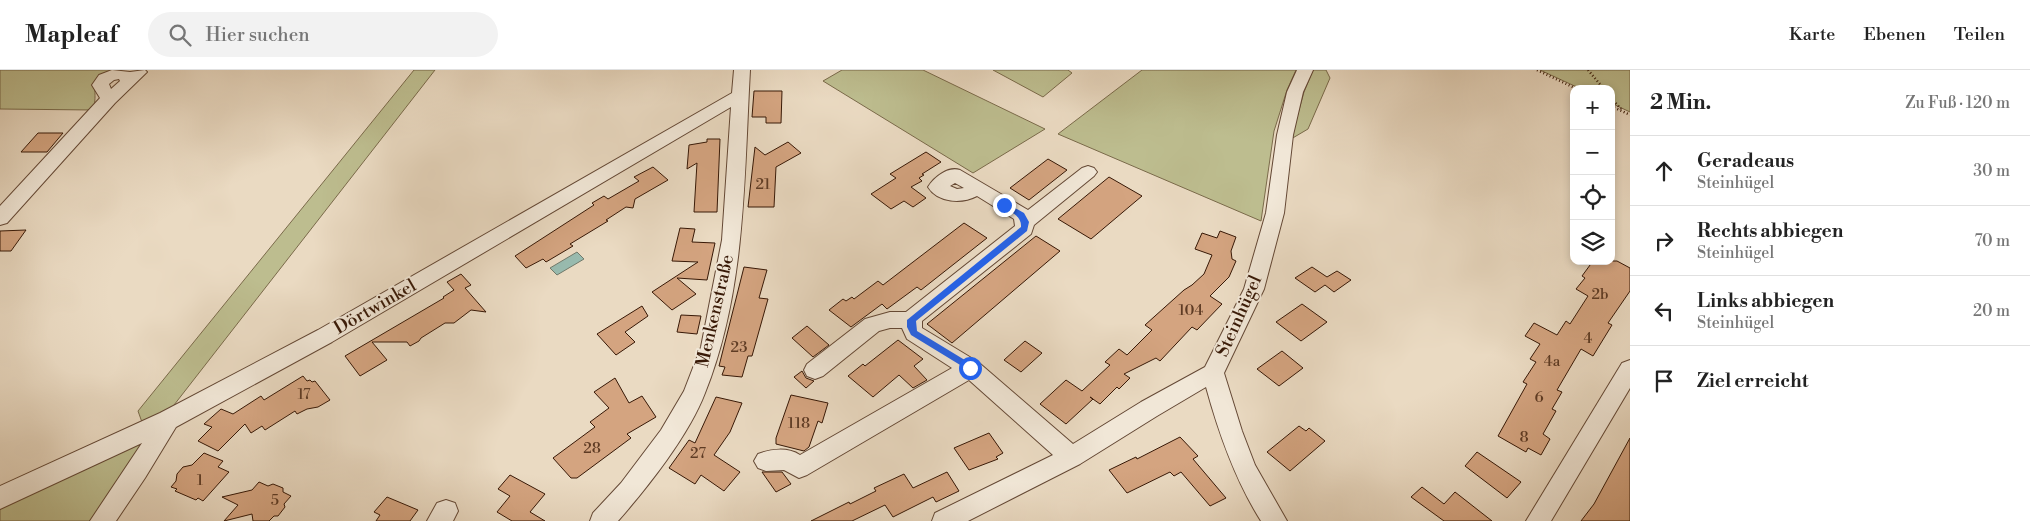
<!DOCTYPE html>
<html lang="de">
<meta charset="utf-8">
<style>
:root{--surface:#fff;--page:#f2f2f2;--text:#222;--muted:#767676;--line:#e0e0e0}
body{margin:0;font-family:"Libre Bodoni",serif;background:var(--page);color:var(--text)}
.controls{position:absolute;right:15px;top:15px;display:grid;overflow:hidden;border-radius:10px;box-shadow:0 2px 8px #0003}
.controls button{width:45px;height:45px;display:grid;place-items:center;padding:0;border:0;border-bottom:1px solid var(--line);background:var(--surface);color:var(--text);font:25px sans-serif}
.stop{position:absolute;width:15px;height:15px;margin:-11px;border:4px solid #2563eb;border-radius:50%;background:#fff}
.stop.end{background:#2563eb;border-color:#fff;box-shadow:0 1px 5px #0008}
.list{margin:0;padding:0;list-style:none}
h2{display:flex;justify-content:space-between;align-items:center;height:65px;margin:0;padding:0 20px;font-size:21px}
h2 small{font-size:16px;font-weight:400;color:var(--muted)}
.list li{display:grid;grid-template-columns:32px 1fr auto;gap:15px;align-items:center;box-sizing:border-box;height:70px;padding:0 20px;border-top:1px solid var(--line)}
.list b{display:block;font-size:19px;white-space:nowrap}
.list p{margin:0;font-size:16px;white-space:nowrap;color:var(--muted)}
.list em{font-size:16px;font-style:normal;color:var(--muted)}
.icon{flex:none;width:28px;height:28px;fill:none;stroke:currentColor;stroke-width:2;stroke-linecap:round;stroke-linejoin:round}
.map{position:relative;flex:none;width:1630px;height:451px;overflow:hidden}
header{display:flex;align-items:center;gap:30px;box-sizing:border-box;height:70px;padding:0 25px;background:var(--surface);border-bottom:1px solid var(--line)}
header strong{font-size:24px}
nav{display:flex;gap:28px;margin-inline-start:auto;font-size:18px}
.search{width:350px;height:45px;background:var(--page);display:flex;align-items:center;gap:12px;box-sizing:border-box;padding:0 18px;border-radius:28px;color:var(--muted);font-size:19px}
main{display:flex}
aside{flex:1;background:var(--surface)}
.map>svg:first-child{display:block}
.green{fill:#bdbd8f;stroke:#7a6a4a}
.water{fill:#98bbaf;stroke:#717a6b}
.building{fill:#d4a480;stroke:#371806}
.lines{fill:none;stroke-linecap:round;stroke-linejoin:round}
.minor-casing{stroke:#644835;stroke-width:2}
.path{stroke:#371806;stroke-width:2.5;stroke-dasharray:1 2.5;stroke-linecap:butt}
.minor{fill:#f1e7d7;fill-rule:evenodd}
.route{fill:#2563eb}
.labels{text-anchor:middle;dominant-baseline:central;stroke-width:4;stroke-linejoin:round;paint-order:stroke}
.number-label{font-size:15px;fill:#5e3b24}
.street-label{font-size:18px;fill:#371806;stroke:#f1e7d7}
</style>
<header>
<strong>Mapleaf</strong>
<div class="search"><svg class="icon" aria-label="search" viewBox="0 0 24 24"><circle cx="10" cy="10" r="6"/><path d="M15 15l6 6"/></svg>Hier suchen</div>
<nav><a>Karte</a><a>Ebenen</a><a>Teilen</a></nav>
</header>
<main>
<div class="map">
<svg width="1630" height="451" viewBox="0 0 1630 451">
<rect width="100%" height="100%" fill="#eadac2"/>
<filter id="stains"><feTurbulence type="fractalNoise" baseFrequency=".004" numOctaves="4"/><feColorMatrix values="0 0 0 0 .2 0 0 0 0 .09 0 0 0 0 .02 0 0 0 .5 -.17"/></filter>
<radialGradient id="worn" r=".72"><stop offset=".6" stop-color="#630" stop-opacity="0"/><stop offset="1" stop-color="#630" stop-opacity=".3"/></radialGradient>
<g class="green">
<path d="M0 0H115C84 8 100 18 93 40L0 39Z"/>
<path d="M414 0H435L167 344 143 355 138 341Z"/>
<path d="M842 0H923L1045 59 973 103 823 11Z"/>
<path d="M993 0H1068L1072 3 1043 27Z"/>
<path d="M1142 0H1296L1287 20 1274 61 1261 151 1058 64Z"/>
<path d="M1313 0H1326L1330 8 1308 59 1291 69 1304 22Z"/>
<path d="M1540 0H1630V42L1611 33V19H1581Z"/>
<path d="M141 368 142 381 91 451H0V437Z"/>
</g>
<path class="water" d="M577 182 584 189 557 205 550 198Z"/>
<g class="building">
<path d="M754 21H782L781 53H766V47H752Z"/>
<path d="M38 63H63L47 82H21Z"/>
<path d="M707 69H720L717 142H694L697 93 687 99 689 75 707 72Z"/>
<path d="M788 72 801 83 776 97 774 137H748L755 77 765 85Z"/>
<path d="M926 82 941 92 922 104 924 105 919 108 922 111 911 117 926 128 913 137 904 131 891 139 871 124 896 108 890 104Z"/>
<path d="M1048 89 1067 100 1029 130 1010 118Z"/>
<path d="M653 97 668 110 635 129 633 138 626 137 606 150 608 151 570 174 573 176 546 192 543 189 526 198 515 186 594 135 592 133 604 126 608 129 639 111 634 107Z"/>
<path d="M1109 107 1142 126 1091 169 1058 149Z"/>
<path d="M964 153 987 168 921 220 917 217 887 239 882 234 851 257 829 240 843 229 846 231 852 227 854 229 878 211 883 215Z"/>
<path d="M680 158 695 159 692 172 715 173 707 210 677 208 696 224 672 240 652 222 698 192 672 191Z"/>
<path d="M26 160 11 181H0V161Z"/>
<path d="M1220 161 1236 167 1231 181 1232 189 1236 191 1229 207 1210 226 1222 234 1197 260 1192 257 1160 291 1156 288 1124 304 1130 308 1119 319 1117 317 1100 334 1090 327 1093 329 1066 354 1040 334 1066 310 1082 321 1110 295 1105 292 1119 279 1127 285 1152 260 1145 255 1184 220 1192 215 1204 204 1212 185 1195 179 1202 163 1217 168Z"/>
<path d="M1036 166 1060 181 952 273 927 254Z"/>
<path d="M1593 191H1617L1630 198V221L1608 253 1612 255 1593 286 1581 279 1557 320 1562 322 1552 339 1556 341 1543 364 1550 369 1541 385 1528 378 1526 382 1498 366 1527 314 1523 312 1536 292 1530 289 1540 274 1525 266 1534 253 1557 265 1566 251 1570 254 1588 226 1576 219 1585 208 1582 206Z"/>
<path d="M744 197 767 200 759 228 768 229 752 286H748L742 307 722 305 725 297 719 296Z"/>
<path d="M1312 197 1327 207 1337 201 1351 210 1334 222 1325 215 1315 222 1295 208Z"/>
<path d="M461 204 471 215 465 218 486 242 471 240 454 253H445L421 268 419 271 410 276 407 272H372L387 290 360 306 345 286 444 228 443 227 454 220 447 212Z"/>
<path d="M1302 234 1327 252 1301 271 1276 252Z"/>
<path d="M642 236 648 246 625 262 635 272 616 285 597 264Z"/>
<path d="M681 245 701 246 697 264 677 262Z"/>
<path d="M807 256 829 275 813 287 792 268Z"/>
<path d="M898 270 923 289 914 296 927 310 913 318 899 305 873 327 848 306 863 294 865 296Z"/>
<path d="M1025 271 1042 283 1021 302 1004 290Z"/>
<path d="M1282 281 1303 298 1279 316 1257 299Z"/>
<path d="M802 301 806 308 814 311 806 318 794 307Z"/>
<path d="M303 306 307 311 310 310 312 312 315 311 330 330 318 337 307 339 297 344 295 341 265 360 262 356 251 363 245 354 218 381 198 371 212 357 204 354 221 339 233 344 261 326 264 330Z"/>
<path d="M615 308 629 333 642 326 656 347 627 364 631 368 577 408H571L553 388 595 357 590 352 609 338 594 322Z"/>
<path d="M791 325 828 333 822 353 818 351 809 377 804 381 776 374V368Z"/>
<path d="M716 327 742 333 730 362 714 385 740 402 724 421 701 405 695 414 669 398 689 370 695 373Z"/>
<path d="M1299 356 1306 361 1309 358 1325 371 1290 401 1267 382Z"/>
<path d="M989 363 1003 383 996 387 998 389 969 400 954 378Z"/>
<path d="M1180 367 1198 386 1193 389 1226 428 1210 436 1181 402 1174 406 1170 402 1127 423 1109 400 1136 387 1137 389Z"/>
<path d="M1630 368V451H1581L1594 434Z"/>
<path d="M1477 382 1521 412 1507 428 1465 396Z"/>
<path d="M204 383 223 391 218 397 229 402 203 431 198 428 196 430 175 421 177 419 171 417 176 411 177 404 183 397 192 395Z"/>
<path d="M762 402H782L791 414 776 422Z"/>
<path d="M947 402 959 421 936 432 933 427 893 447 885 435 852 451H811L849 432 850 434 876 421 874 418 904 404 913 418Z"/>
<path d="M510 405 545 424 530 442 545 451H512L497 442 510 426 498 419Z"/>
<path d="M259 412 268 416 273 414 283 418V422L291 426 284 434 285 437 278 446H274L269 451H253L252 444 224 451 238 435 222 427 252 420Z"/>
<path d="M1422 417 1444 434 1455 422 1492 451H1444L1411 427Z"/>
<path d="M387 427 418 440 410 451H376L380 445 374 442Z"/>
</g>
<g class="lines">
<g class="minor-casing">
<g id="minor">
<path d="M112 0 130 2 145 0 147 2 115 33 7 153 0 155V136L100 28 92 15 99 5ZM119 9 120 11 111 19 109 14 114 10Z"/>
<path d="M734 0H750C744 108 746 221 705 323 689 365 648 417 618 451H590L593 443 621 413 661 360 684 321 701 277 722 170 731 37 332 272 176 357 145 408 116 451H90L142 373 0 439V416L160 343 318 260 732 23Z"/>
<path d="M1297 0H1313L1303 22 1293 65 1284 143 1264 219 1224 303 1242 361 1255 395 1287 451H1261C1235 410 1219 364 1206 317L1157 346 1080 394 968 451H932L935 443 1053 385 969 310 807 405 799 408 784 400 766 401 758 398 754 391 758 384C771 379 788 377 800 385L952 298 907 269 902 258H890L879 261 823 306 815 309 807 306 804 300 807 294 865 249 890 242H906L1015 156 1014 149 977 126C962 134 938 133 928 117 934 107 948 96 960 100L1028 140 1082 98 1088 96 1094 98 1097 102 1094 106 1034 155 1031 164 922 251V258L978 292 1073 374 1141 332 1205 297 1244 219 1266 143 1277 65 1287 22ZM955 113 964 118 957 119 950 116Z"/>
<path d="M1630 290V318L1551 451H1526L1622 293Z"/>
<path d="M446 430 455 433 458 441 453 451H427L437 433Z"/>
</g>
</g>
<g class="path">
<path d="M1537 0 1577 19"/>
<path d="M1588 0 1604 19"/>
<path d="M1611 28 1621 39"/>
<path d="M1611 36 1630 45"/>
</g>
<use href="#minor" class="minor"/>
</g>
<path class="route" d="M1004 132 1024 143 1029 152 1027 161 916 251 917 261 973 295V300L970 301 911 265 907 257V250L1021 157C1022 146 1011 142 1002 137L1001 135Z"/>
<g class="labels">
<g class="number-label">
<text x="763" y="114">21</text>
<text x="1600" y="224">2b</text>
<text x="1191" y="240">104</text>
<text x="1588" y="268">4</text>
<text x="739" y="277">23</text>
<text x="1552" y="291">4a</text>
<text x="304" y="324">17</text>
<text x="1539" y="327">6</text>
<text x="799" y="353">118</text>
<text x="1524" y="367">8</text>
<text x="592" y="378">28</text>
<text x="698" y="383">27</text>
<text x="200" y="410">1</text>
<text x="275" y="430">5</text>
</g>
<g class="street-label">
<text transform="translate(375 237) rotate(-30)">Dörtwinkel</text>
<text transform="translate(715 241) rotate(-77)">Menkenstraße</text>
<text transform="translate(1239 246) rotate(-66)">Steinhügel</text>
</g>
</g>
<rect width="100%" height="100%" filter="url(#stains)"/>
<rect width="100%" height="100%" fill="url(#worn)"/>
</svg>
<div class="controls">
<button>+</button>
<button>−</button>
<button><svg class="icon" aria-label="locate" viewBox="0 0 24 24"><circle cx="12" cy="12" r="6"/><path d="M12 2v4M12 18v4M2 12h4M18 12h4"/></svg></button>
<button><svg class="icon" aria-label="layers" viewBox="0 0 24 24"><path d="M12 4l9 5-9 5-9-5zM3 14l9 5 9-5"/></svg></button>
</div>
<div class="stop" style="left:970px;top:298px"></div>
<div class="stop end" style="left:1004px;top:135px"></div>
</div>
<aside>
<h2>2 Min.<small>Zu Fuß · 120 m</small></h2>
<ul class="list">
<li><svg class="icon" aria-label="ahead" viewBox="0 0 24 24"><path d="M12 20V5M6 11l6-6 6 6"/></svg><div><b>Geradeaus</b><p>Steinhügel</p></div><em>30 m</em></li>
<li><svg class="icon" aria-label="right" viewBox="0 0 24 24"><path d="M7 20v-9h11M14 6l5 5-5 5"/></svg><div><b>Rechts abbiegen</b><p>Steinhügel</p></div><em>70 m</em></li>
<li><svg class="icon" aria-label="left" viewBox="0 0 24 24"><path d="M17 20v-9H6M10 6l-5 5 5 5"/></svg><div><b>Links abbiegen</b><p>Steinhügel</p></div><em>20 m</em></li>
<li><svg class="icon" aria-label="arrive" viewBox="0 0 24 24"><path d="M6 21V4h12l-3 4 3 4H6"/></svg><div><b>Ziel erreicht</b></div></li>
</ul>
</aside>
</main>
